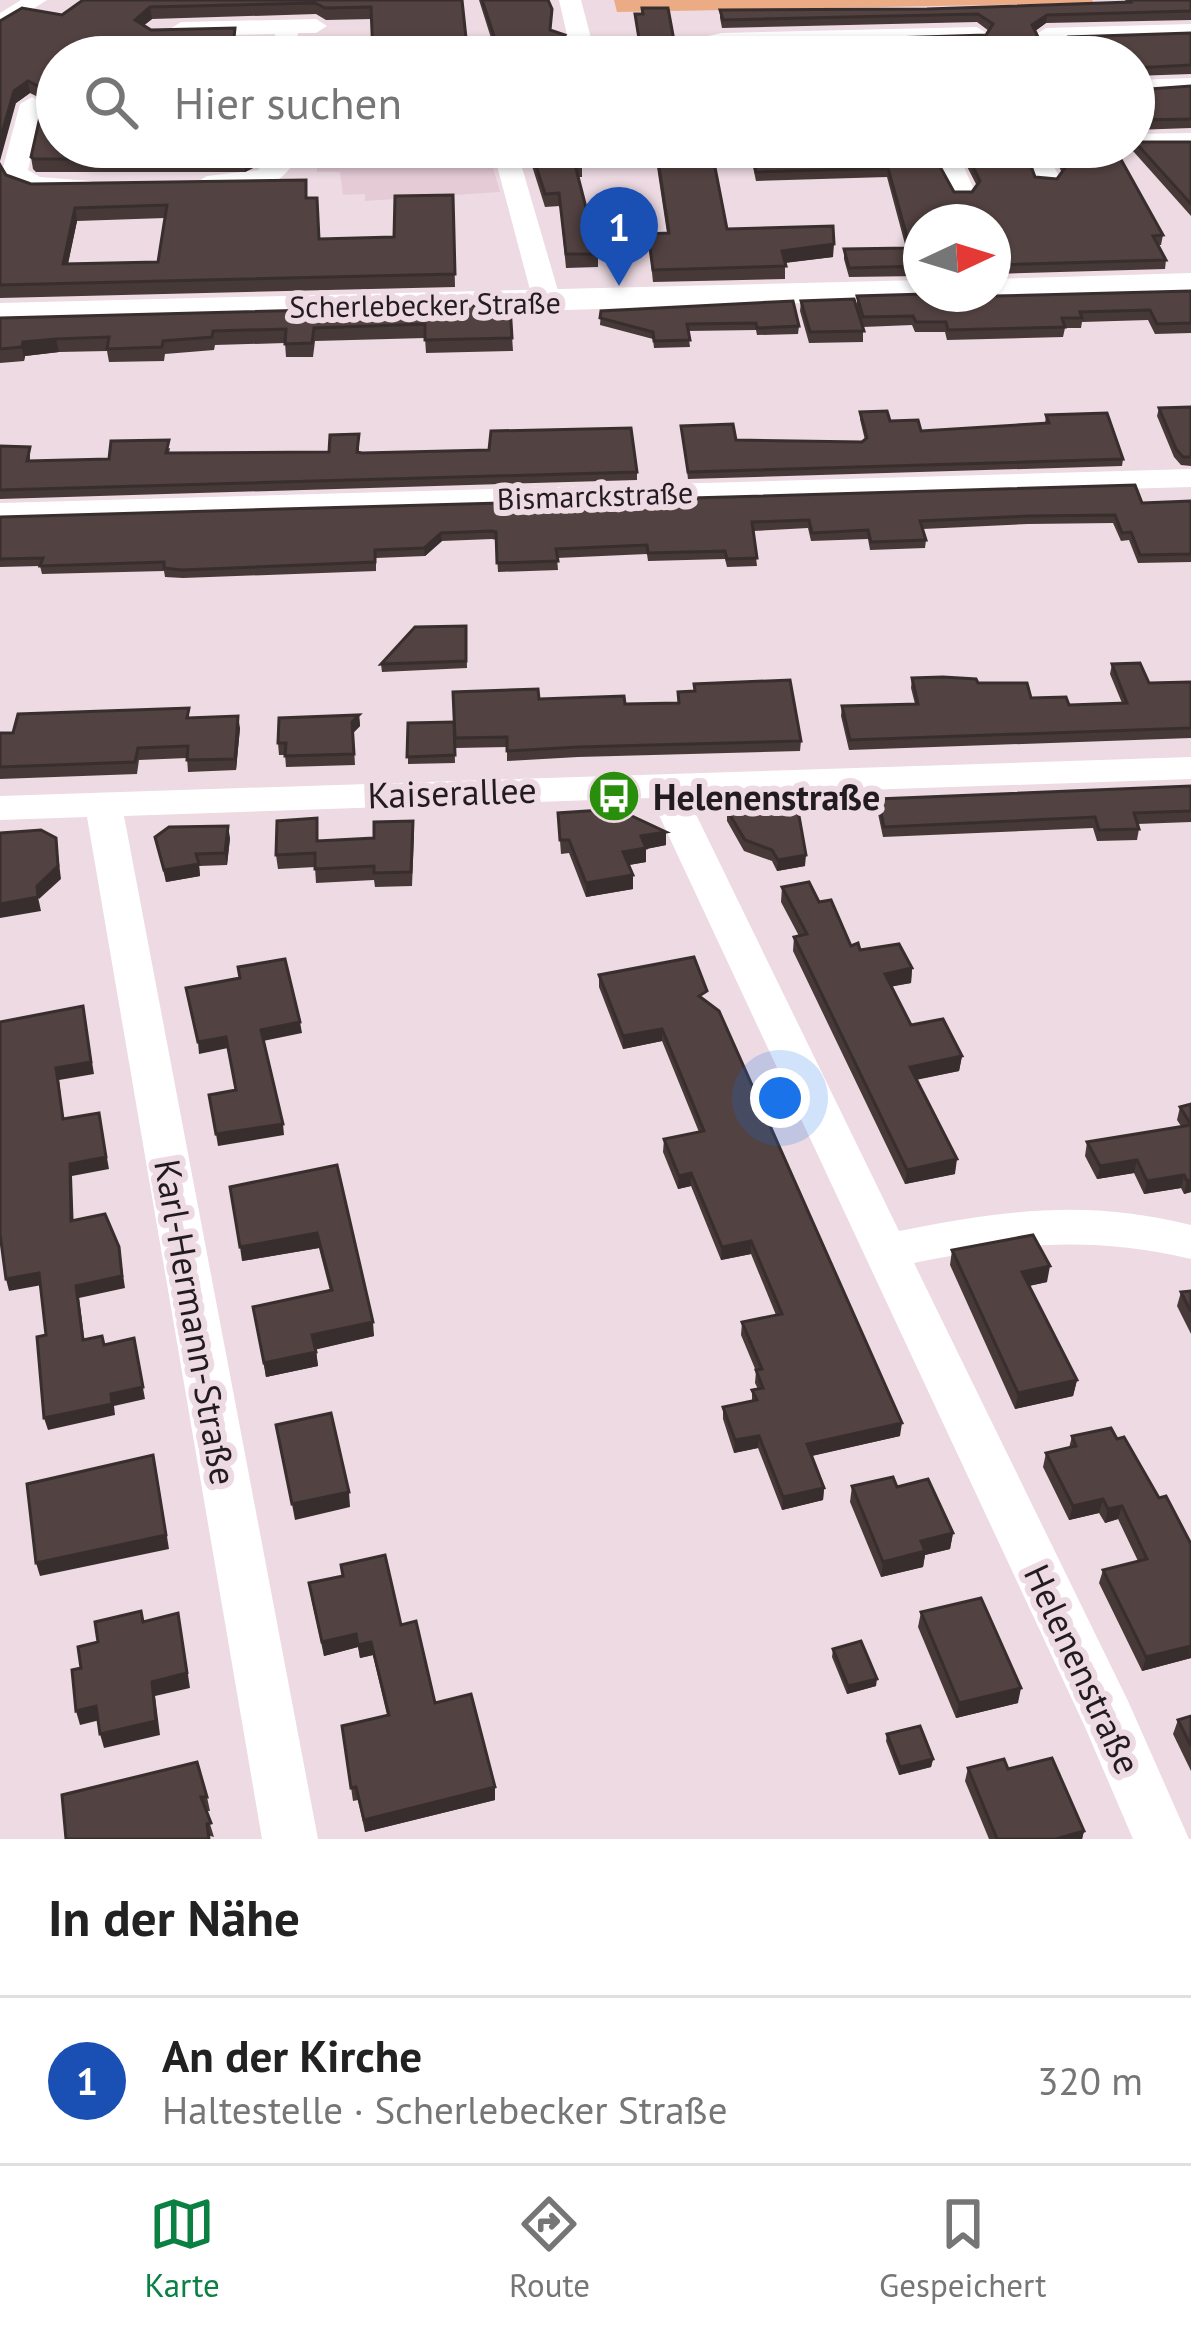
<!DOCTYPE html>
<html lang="de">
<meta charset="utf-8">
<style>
:root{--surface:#fff;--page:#f6f6f6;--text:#222;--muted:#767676;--line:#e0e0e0;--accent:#0b8043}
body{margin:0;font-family:"PT Sans",sans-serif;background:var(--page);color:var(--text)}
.compass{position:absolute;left:903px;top:204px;width:108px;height:108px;border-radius:50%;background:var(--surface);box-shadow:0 3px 9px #0004;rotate:86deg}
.you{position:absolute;left:780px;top:1098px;width:42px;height:42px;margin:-30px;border:9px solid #fff;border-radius:50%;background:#1a73e8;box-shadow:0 0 0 18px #1a73e833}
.badge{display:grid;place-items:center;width:78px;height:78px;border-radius:50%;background:var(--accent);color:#fff;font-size:39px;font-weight:700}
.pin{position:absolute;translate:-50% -99px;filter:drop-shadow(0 3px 6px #0008)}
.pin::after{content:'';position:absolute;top:63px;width:42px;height:36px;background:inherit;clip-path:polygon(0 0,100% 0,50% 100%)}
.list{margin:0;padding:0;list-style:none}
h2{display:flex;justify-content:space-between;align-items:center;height:156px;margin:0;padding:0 48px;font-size:51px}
h2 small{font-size:39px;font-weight:400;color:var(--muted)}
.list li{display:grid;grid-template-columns:78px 1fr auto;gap:36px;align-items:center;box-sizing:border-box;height:168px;padding:0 48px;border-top:3px solid var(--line)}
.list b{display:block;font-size:45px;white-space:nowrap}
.list p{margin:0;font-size:39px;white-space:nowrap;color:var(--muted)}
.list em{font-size:39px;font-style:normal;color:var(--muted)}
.icon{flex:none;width:66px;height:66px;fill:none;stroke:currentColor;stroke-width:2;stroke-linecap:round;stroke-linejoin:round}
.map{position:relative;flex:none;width:1191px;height:1839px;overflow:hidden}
.search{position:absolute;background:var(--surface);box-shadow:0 3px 9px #0004;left:36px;right:36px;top:36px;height:132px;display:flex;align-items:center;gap:30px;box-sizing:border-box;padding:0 42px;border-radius:66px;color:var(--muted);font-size:45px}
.sheet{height:324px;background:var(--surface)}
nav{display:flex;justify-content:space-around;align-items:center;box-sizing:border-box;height:168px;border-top:3px solid var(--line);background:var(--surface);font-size:33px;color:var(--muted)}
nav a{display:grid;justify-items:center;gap:6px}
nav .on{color:var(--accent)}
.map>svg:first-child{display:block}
.built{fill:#e5cbd5}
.green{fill:#ebab85}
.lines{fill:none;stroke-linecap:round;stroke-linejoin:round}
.street{fill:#fff;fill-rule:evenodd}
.secondary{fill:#fff;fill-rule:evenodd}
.wall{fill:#473938;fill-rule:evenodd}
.shaded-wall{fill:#392e2e}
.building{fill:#524241;stroke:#392e2e;stroke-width:3;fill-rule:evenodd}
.labels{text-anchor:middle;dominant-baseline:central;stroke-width:12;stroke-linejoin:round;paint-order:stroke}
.far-street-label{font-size:30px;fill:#231c1f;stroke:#eddae2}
.street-label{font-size:36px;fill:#231c1f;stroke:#eddae2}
.poi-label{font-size:36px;font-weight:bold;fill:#231c1f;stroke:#eddae2;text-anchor:start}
</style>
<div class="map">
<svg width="1191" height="1839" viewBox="0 0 1191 1839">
<rect width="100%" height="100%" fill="#eddae2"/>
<path class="built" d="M317 147H487L500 192 365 201V194L343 195 340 172H317Z"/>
<path class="green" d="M614 0H1092L1094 3 617 12Z"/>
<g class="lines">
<g class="street">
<path d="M21 0H47L0 30V13Z"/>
<path d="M559 0H581L596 57H572Z"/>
<path d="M316 19 327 26 316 33H298L294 57H256L274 49 275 34 181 36 170 29 181 22Z"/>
<path d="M1191 24V38L1061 41 1069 57H1045L1035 35 1046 28Z"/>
<path d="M977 27 988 34 985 39 722 47V57H698L703 37 722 33Z"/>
<path d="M1191 78V92L1134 94V80Z"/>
<path d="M32 97 44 104 28 170 40 177 91 181 95 186 91 191C61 198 22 197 2 171L20 104Z"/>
<path d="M1191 133V147H1128H1134V134Z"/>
<path d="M279 147H303C297 159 290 171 279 179 259 192 212 200 194 184L207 176 258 170Z"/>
<path d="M492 147H516L561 301 557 307H537L533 301Z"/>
<path d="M713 147H955L975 192 971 197H953L935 159 727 163 718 161Z"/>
<path d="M1021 147H1045L1060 179 1056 184H1038Z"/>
<path d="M1191 469V487L0 521V503Z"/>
<path d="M1191 757V779L687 796 899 1231C1004 1210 1085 1199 1191 1225V1259C1095 1236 1010 1243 914 1263L1128 1701 1189 1839H1133L1085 1727 651 798 124 816 318 1839H262L87 817 0 820V796Z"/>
</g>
<g class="secondary">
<path d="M1191 273V295L993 301 977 294H993V279Z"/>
<path d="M921 280V294H938L934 299 0 327V303Z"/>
</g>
</g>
<g class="wall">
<path d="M83 0H462L468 57H373L372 19 326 20 316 14 152 19 144 25 151 30 237 39 235 57H57V147H265L263 163 245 172H36L33 169 31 157 44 100 30 93 16 103 0 21 62 15Z"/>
<path d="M479 0H548L551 31 565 35V47L558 57H497Z"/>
<path d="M1125 0H1191V20L1046 23 1035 31 1046 53 1070 52 1069 37 1191 33V74L1134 76V57H729L728 43 986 35 989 31 977 22 722 28 720 18V10L927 9 1126 2Z"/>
<path d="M1191 86V128L1134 130 1136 90Z"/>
<path d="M1135 142H1191V216L1133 151Z"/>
<path d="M423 147H471L472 157 432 158 429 149H423Z"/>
<path d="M526 147H577L582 165V177H579L598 254V267L566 268 560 206 545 207Z"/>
<path d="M654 147H693L727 229 833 257 785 263V279L653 282 648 234 667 233Z"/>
<path d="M957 147H1024L1035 177 1057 179 1062 173 1050 147H1114L1163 235 1161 245H1158L1166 260 1165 269 993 274V222H921V276L849 277 844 259V249L906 248 887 177 756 181 753 167V158L933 154 954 192H972L977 186Z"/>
<path d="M0 165 6 175 31 184 307 198 320 239 394 237 453 195 455 287 0 298ZM165 218 158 262 68 264 77 221Z"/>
<path d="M1191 291V333L1155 334 1148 320 1082 322 1081 328H1065L1063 337 947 340 945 332H915L912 325 863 327V342L809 343 800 311 801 301 857 306V296H994Z"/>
<path d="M510 305 513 351 426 353 425 338 315 341 313 357H286L285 343 215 345 214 350 165 354 164 361 109 362 107 351 59 352 25 356 24 361 0 363V318Z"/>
<path d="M601 311 799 326 798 334 757 335 756 330 688 331 690 347 654 348 653 339 600 325Z"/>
<path d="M1191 407V466L1181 465 1174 457 1157 416 1159 408Z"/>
<path d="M860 412 921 431 1045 424 1046 415 1123 459 1122 466 688 479 681 426 736 440 862 442 865 440 860 419Z"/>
<path d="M359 442V452L637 472V480L0 499V446L30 447V461L109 459 170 448 169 453 329 452Z"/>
<path d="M692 498 1142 503 1191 501V562L1138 563 1129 540 1121 541 1113 523 1028 524 923 529 926 540 925 548 870 550 868 539 811 541 808 528 753 531 757 566 727 567 725 559 648 561 647 554 557 558 558 570 498 572 496 540 492 539 442 541 425 556 376 558V571L183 578 165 577 164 571 42 574 40 566 0 567V517L641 507 692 504Z"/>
<path d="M466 626 467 668 382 672 381 664Z"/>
<path d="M1112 664 1149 683 1191 682V738L849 750 841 716 842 706 915 704 911 688 912 678 978 683 1031 698 1069 705 1122 703 1110 674Z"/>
<path d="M694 684 801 741 800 751 578 757 507 761V747L456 748 453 692 625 704 678 703V692H694Z"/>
<path d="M359 715 360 726 353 733 355 765 286 767 285 755H279L278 743Z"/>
<path d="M190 718 240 728 236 770 188 772 187 758 139 760 137 774 0 779V733Z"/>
<path d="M454 722 455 763 408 764V723Z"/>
<path d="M1191 786V822L1137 824 1139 829 1137 840 1097 841 1093 828 883 837 877 809 878 799Z"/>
<path d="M727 810 805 866 777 871 772 861 744 851 727 821Z"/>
<path d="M558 813 666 845 646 849V862L629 865 633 889 586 897 569 853 561 854Z"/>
<path d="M414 835 412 886 375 887 374 880 316 883 315 867 278 869 276 855 318 841Z"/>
<path d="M155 837 230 838 227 865 199 866 200 876 166 882Z"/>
<path d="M782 887 819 902 851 946 912 968 911 983 892 986 911 1025 962 1056 959 1071 916 1080 955 1174 905 1184 793 951 794 937 799 936 781 902Z"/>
<path d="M599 975 706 1001 900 1436 812 1456 824 1488 823 1500 782 1510 758 1448 734 1453 723 1419V1407L752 1401V1390L758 1389 755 1383 756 1371 741 1335 742 1322 776 1315 751 1254 721 1260 691 1186 678 1189 663 1152 664 1139 699 1132 662 1041 623 1049 599 987Z"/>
<path d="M1191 1104V1192L1184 1194 1181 1188 1144 1194 1134 1173 1097 1179 1085 1156 1087 1142 1181 1126 1177 1120 1180 1107Z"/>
<path d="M337 1165 374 1336 316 1349 318 1366 266 1377 253 1307 330 1291 319 1248 242 1261Z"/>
<path d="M952 1250 1047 1282 1029 1286 1077 1380 1073 1396 1015 1409 950 1265Z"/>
<path d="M1191 1291V1334L1177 1306 1181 1292Z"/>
<path d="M1072 1436 1117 1439 1191 1544V1658L1142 1671 1099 1583 1103 1570 1138 1561 1118 1519 1105 1523 1099 1513 1069 1520 1043 1467 1046 1453 1069 1448Z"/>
<path d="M852 1486 897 1487 953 1533 950 1549 925 1555 923 1567 881 1577 850 1502Z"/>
<path d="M311 1597 401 1625 435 1703 495 1787V1800L365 1832 358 1800 353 1801 342 1726 387 1715 373 1655 360 1658 358 1647 324 1656Z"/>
<path d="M921 1612 1018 1703 956 1718 918 1627Z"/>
<path d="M833 1649 876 1686 847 1694 832 1657Z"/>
<path d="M1191 1716V1771L1173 1734 1178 1720Z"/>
<path d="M887 1734 933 1759 931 1767 899 1775 886 1741Z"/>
<path d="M968 1768 1008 1769 1084 1831 1082 1839H989L965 1781Z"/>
<path d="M62 1795 207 1797 210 1811H206L214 1837Z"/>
</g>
<g class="shaded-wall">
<path d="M150 7 152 19 137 31 135 20Z"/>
<path d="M1047 15 1046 23 1031 34 1032 25Z"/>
<path d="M565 35V47L558 57H550Z"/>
<path d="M28 81 30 93 16 103 0 161V140L14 91Z"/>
<path d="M262 147H265L263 163 245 172 244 159Z"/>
<path d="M75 208 77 221 65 277 63 264Z"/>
<path d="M834 244 833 257 782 263V251Z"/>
<path d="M56 339 59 352 25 356 24 361 22 347 23 342Z"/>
<path d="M441 533 442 541 425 556 424 548Z"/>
<path d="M359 715 360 726 353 733 355 765 352 722Z"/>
<path d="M238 716 240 728 236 770 235 759Z"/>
<path d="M228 826 230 838 227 865 225 853Z"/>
<path d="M666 832V845L646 849V862L623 866V852L641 836Z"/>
<path d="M56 838 61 879 39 899 37 886Z"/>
<path d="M806 855 805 866 777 871 778 860Z"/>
<path d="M199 864 200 876 166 882 164 870Z"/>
<path d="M633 875V889L586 897V883Z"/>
<path d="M38 897 41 911 0 918V904Z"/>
<path d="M912 968 911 983 884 988 885 974Z"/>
<path d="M83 1006 94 1074 59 1080 65 1132 56 1068Z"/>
<path d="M300 1022 302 1033 263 1041 261 1030Z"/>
<path d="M662 1029V1041L623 1049V1036Z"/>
<path d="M226 1037 228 1048 199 1054 198 1042Z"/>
<path d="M962 1056 959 1071 908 1081 910 1067Z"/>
<path d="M99 1113 109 1169 72 1176 74 1233 71 1221 70 1164Z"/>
<path d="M283 1124 284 1135 218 1146 216 1134Z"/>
<path d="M957 1159 955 1174 905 1184 907 1170Z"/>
<path d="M1137 1160 1134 1173 1097 1179 1100 1166Z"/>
<path d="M691 1173V1186L678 1189 679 1176Z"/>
<path d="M1184 1175 1181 1188 1144 1194 1147 1181Z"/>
<path d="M1191 1180V1192L1184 1194 1187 1181Z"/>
<path d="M317 1233 319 1248 242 1261 240 1247Z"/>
<path d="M751 1241V1254L721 1260 722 1247Z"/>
<path d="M119 1247 125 1288 79 1298 86 1352 76 1286Z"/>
<path d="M1050 1266 1047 1282 1019 1288 1022 1272Z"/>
<path d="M39 1273 42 1285 9 1291 6 1279Z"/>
<path d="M373 1322 374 1336 314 1350 312 1335Z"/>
<path d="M134 1338 145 1399 114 1406 115 1415 48 1430 44 1418 111 1394Z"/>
<path d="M316 1352 318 1366 266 1377 264 1363Z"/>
<path d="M1077 1380 1073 1396 1015 1409 1018 1393Z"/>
<path d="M902 1423 900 1436 806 1457 807 1444Z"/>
<path d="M759 1436 758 1448 734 1453 735 1440Z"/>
<path d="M156 1468 169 1549 40 1576 36 1563Z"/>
<path d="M824 1488 823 1500 782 1510 783 1497Z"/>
<path d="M349 1492 350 1507 295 1520 292 1504Z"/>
<path d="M1103 1499 1099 1513 1069 1520 1073 1506Z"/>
<path d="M1122 1506 1118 1519 1105 1523 1108 1509Z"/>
<path d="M953 1533 950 1549 925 1555 923 1567 881 1577 883 1562 921 1541Z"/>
<path d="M181 1628 190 1688 155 1696 160 1735 104 1748 100 1734 152 1682Z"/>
<path d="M356 1634 358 1647 324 1656 322 1642Z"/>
<path d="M371 1642 373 1655 360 1658 358 1645Z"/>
<path d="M1191 1646V1658L1142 1671 1146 1657Z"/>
<path d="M877 1679 876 1686 847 1694 848 1686Z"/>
<path d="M1021 1688 1018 1703 956 1718 959 1703Z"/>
<path d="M96 1706 100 1720 80 1725 76 1711Z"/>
<path d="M933 1759 931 1767 899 1775 900 1767Z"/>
<path d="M495 1787V1800L365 1832 364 1820Z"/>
<path d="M1084 1831 1082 1839H1056Z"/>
</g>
<g class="building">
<path d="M83 0H462L468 57H373L371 7 325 8 315 3 150 7 135 20 151 30 235 28 232 57H57V147H262V151L244 159H34L31 157 46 90 28 81 14 91 0 140V21L22 8 62 15Z"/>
<path d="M482 0H548L552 9 550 30 565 35 550 57H501Z"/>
<path d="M1130 0H1191V11L1047 15 1032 25 1046 53 1073 52 1069 37 1191 33V65L1134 68V57H731L728 43 986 35 993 24 978 14 723 20 720 10 927 9 1131 2Z"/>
<path d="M642 8H668L677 57H642L635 14H643Z"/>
<path d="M1134 83 1136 90 1191 86V119L1135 120 1134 126Z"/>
<path d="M1135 142H1191V204Z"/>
<path d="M530 147H577L582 165H575L598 254H566L559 193 545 194Z"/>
<path d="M656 147H693L694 152H712L727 229 833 226 834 244 782 251 786 266 653 270 648 234 669 233Z"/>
<path d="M963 147H1024L1035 177 1057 179 1065 168 1056 147H1114L1163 235 1153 236 1166 260 994 265 993 268V222H921V266L849 268 844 249 910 248 888 168 756 172 753 158 933 154 954 192H972L980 181Z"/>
<path d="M0 165 6 175 31 184 306 180V198H317L319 239 394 237 395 196 453 195 455 274 0 285ZM167 205 158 262 63 264 75 208Z"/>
<path d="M1191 291V323L1157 324 1150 310 1080 312 1082 318H1062L1065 327 948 330 946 322H916L913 316 863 317 857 296 926 294H991L994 296Z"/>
<path d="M854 299 864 331 810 332 801 301Z"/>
<path d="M793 301 799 326 757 328 756 323 687 324 690 340 654 341 653 332 600 318 601 311Z"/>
<path d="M510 305 512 338 425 340V324L314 328 312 343 285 344 286 329 213 331 212 337 163 341 162 347 107 349 109 337 56 339 23 342 22 347 0 349V318Z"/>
<path d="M1191 407V457H1183L1176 449 1159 408Z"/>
<path d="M887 411 890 421 918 420 921 431 1049 423 1046 415 1107 413 1123 459 688 472 681 426 733 424 736 440 862 442 867 438 860 412Z"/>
<path d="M631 428 637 472 0 490V446L30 447 27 461 109 459 111 441 169 440 166 453 329 452 330 435 359 434 357 452 362 453 489 450 491 431Z"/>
<path d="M1135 485 1142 503 1191 501V554L1140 555 1131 532 1122 533 1115 515 1029 516 920 521 926 540 871 542 868 530 812 533 809 520 752 522 757 558 727 559 725 551 648 553 647 545 556 549 558 561 497 563 496 532 492 531 441 533 424 548 375 550V562L182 570 164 568V562L40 566 43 558 0 559V517L640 499 641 507 693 504 692 498Z"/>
<path d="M466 626V661L381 664 415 627Z"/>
<path d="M1140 663 1149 683 1191 682V728L850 740 842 706 918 704 912 678 943 677 976 679 978 683H1027L1031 698 1066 697 1069 705 1127 703 1112 664Z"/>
<path d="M790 680 801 741 578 747 507 751V737L455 738 453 692 538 689 539 699 624 696 625 704 679 703 678 692 695 691 694 684Z"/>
<path d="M189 708 187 718 238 716 235 759 187 760 188 746 138 748 135 762 0 767V733H13L18 714Z"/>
<path d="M359 715 352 722 354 754 285 756 286 743H278L279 718Z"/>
<path d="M454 722 455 755 407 757 408 723Z"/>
<path d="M1191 786V811L1134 813 1139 829 1099 830 1095 817 884 827 878 799Z"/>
<path d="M796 799 806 855 778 860 772 850 745 840 727 810 738 800Z"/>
<path d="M617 809 666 832 641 836 646 848 623 852 633 875 586 883 569 840H560L558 813Z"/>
<path d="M317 818V841L374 838V822L413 821 411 872 374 873V866L315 869V853L276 855 277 821Z"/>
<path d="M228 826 225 853 196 854 199 864 164 870 155 837 169 827Z"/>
<path d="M41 830 56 838 58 866 37 886 38 897 0 904V833Z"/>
<path d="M809 882 819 902 831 900 851 946 858 943 860 950 899 944 912 968 885 974 911 1025 943 1019 962 1056 910 1067 957 1159 907 1170 794 937 807 934 782 887Z"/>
<path d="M694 957 707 991 699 996 719 1011 902 1423 807 1444 824 1488 783 1497 759 1436 735 1440 723 1407 757 1400 752 1390 763 1388 756 1370 762 1369 742 1322 782 1314 751 1241 722 1247 691 1173 679 1176 664 1139 704 1131 662 1029 623 1036 599 975Z"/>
<path d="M285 959 300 1022 261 1030 283 1124 216 1134 209 1095 236 1090 226 1037 198 1042 186 988 240 978 238 967Z"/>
<path d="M83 1006 91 1062 56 1068 63 1119 99 1113 106 1157 70 1164 71 1221 105 1214 119 1247 122 1276 76 1286 83 1340 102 1336 104 1345 134 1338 143 1387 111 1394 112 1404 44 1418 37 1337 46 1335 39 1273 6 1279 0 1234V1022Z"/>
<path d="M1191 1104V1180L1187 1181 1184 1175 1147 1181 1137 1160 1100 1166 1087 1142 1191 1125 1180 1107Z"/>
<path d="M337 1165 373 1322 312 1335 316 1352 264 1363 253 1307 332 1290 317 1233 240 1247 230 1187Z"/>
<path d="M1033 1235 1050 1266 1022 1272 1077 1380 1018 1393 952 1250Z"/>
<path d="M1191 1291V1312L1181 1292Z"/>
<path d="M331 1413 349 1492 292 1504 276 1425Z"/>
<path d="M1111 1428 1117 1439 1124 1437 1159 1498 1166 1496 1191 1544V1646L1146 1657 1103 1570 1147 1559 1122 1506 1108 1509 1103 1499 1073 1506 1046 1453 1076 1446 1072 1436Z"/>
<path d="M153 1455 166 1535 36 1563 27 1484Z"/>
<path d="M893 1477 897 1487 928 1479 953 1533 921 1541 925 1551 883 1562 852 1486Z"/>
<path d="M385 1555 401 1625 416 1621 435 1703 471 1694 495 1787 364 1820 356 1787 351 1788 342 1726 389 1715 371 1642 358 1645 356 1634 322 1642 309 1583 343 1576 341 1565Z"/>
<path d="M981 1598 1021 1688 959 1703 921 1612Z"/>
<path d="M141 1611 143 1622 178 1613 187 1673 152 1682 156 1721 100 1734 96 1706 76 1711 72 1670 81 1668 78 1647 98 1642 95 1622Z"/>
<path d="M861 1641 877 1679 848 1686 833 1649Z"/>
<path d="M1191 1716V1746L1178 1720Z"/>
<path d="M920 1726 933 1759 900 1767 887 1734Z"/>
<path d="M1052 1758 1084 1831 1056 1839H997L968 1768 1004 1759 1008 1769Z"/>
<path d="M197 1762 207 1797H201L211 1823 207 1824 209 1839H66L62 1795Z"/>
</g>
<defs>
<g id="bus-disc" transform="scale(2.7)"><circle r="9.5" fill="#298e0c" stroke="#eddae2"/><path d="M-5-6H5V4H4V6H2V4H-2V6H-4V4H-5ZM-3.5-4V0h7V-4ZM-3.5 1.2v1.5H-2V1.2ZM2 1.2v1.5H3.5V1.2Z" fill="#fff"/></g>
</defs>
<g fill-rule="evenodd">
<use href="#bus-disc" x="614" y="796"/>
</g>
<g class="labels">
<g class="far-street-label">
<text transform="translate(425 304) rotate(-1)">Scherlebecker Straße</text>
<text transform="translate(595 495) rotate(-2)">Bismarckstraße</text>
</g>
<g class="street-label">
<text transform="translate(452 792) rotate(-2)">Kaiserallee</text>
<text transform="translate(196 1322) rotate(80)">Karl-Hermann-Straße</text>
<text transform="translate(1083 1669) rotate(65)">Helenenstraße</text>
</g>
<g class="poi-label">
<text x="653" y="796">Helenenstraße</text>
</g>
</g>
</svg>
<svg class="compass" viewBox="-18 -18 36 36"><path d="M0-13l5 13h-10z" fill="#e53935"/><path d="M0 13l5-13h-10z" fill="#767676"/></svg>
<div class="you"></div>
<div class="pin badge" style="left:619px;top:286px;background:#1a4fb4">1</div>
<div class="search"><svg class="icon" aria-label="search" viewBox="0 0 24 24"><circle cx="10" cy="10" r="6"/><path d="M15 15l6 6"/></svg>Hier suchen</div>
</div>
<section class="sheet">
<h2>In der Nähe<small></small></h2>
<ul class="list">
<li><span class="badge" style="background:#1a4fb4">1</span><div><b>An der Kirche</b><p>Haltestelle · Scherlebecker Straße</p></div><em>320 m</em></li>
</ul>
</section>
<nav>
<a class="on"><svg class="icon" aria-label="map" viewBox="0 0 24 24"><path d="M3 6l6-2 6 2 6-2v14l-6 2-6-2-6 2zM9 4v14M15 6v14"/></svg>Karte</a>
<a><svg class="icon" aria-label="directions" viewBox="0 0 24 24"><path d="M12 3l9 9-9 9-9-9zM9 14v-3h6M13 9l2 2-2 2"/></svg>Route</a>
<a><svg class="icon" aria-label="saved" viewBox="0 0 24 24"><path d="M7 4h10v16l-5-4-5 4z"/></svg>Gespeichert</a>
</nav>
